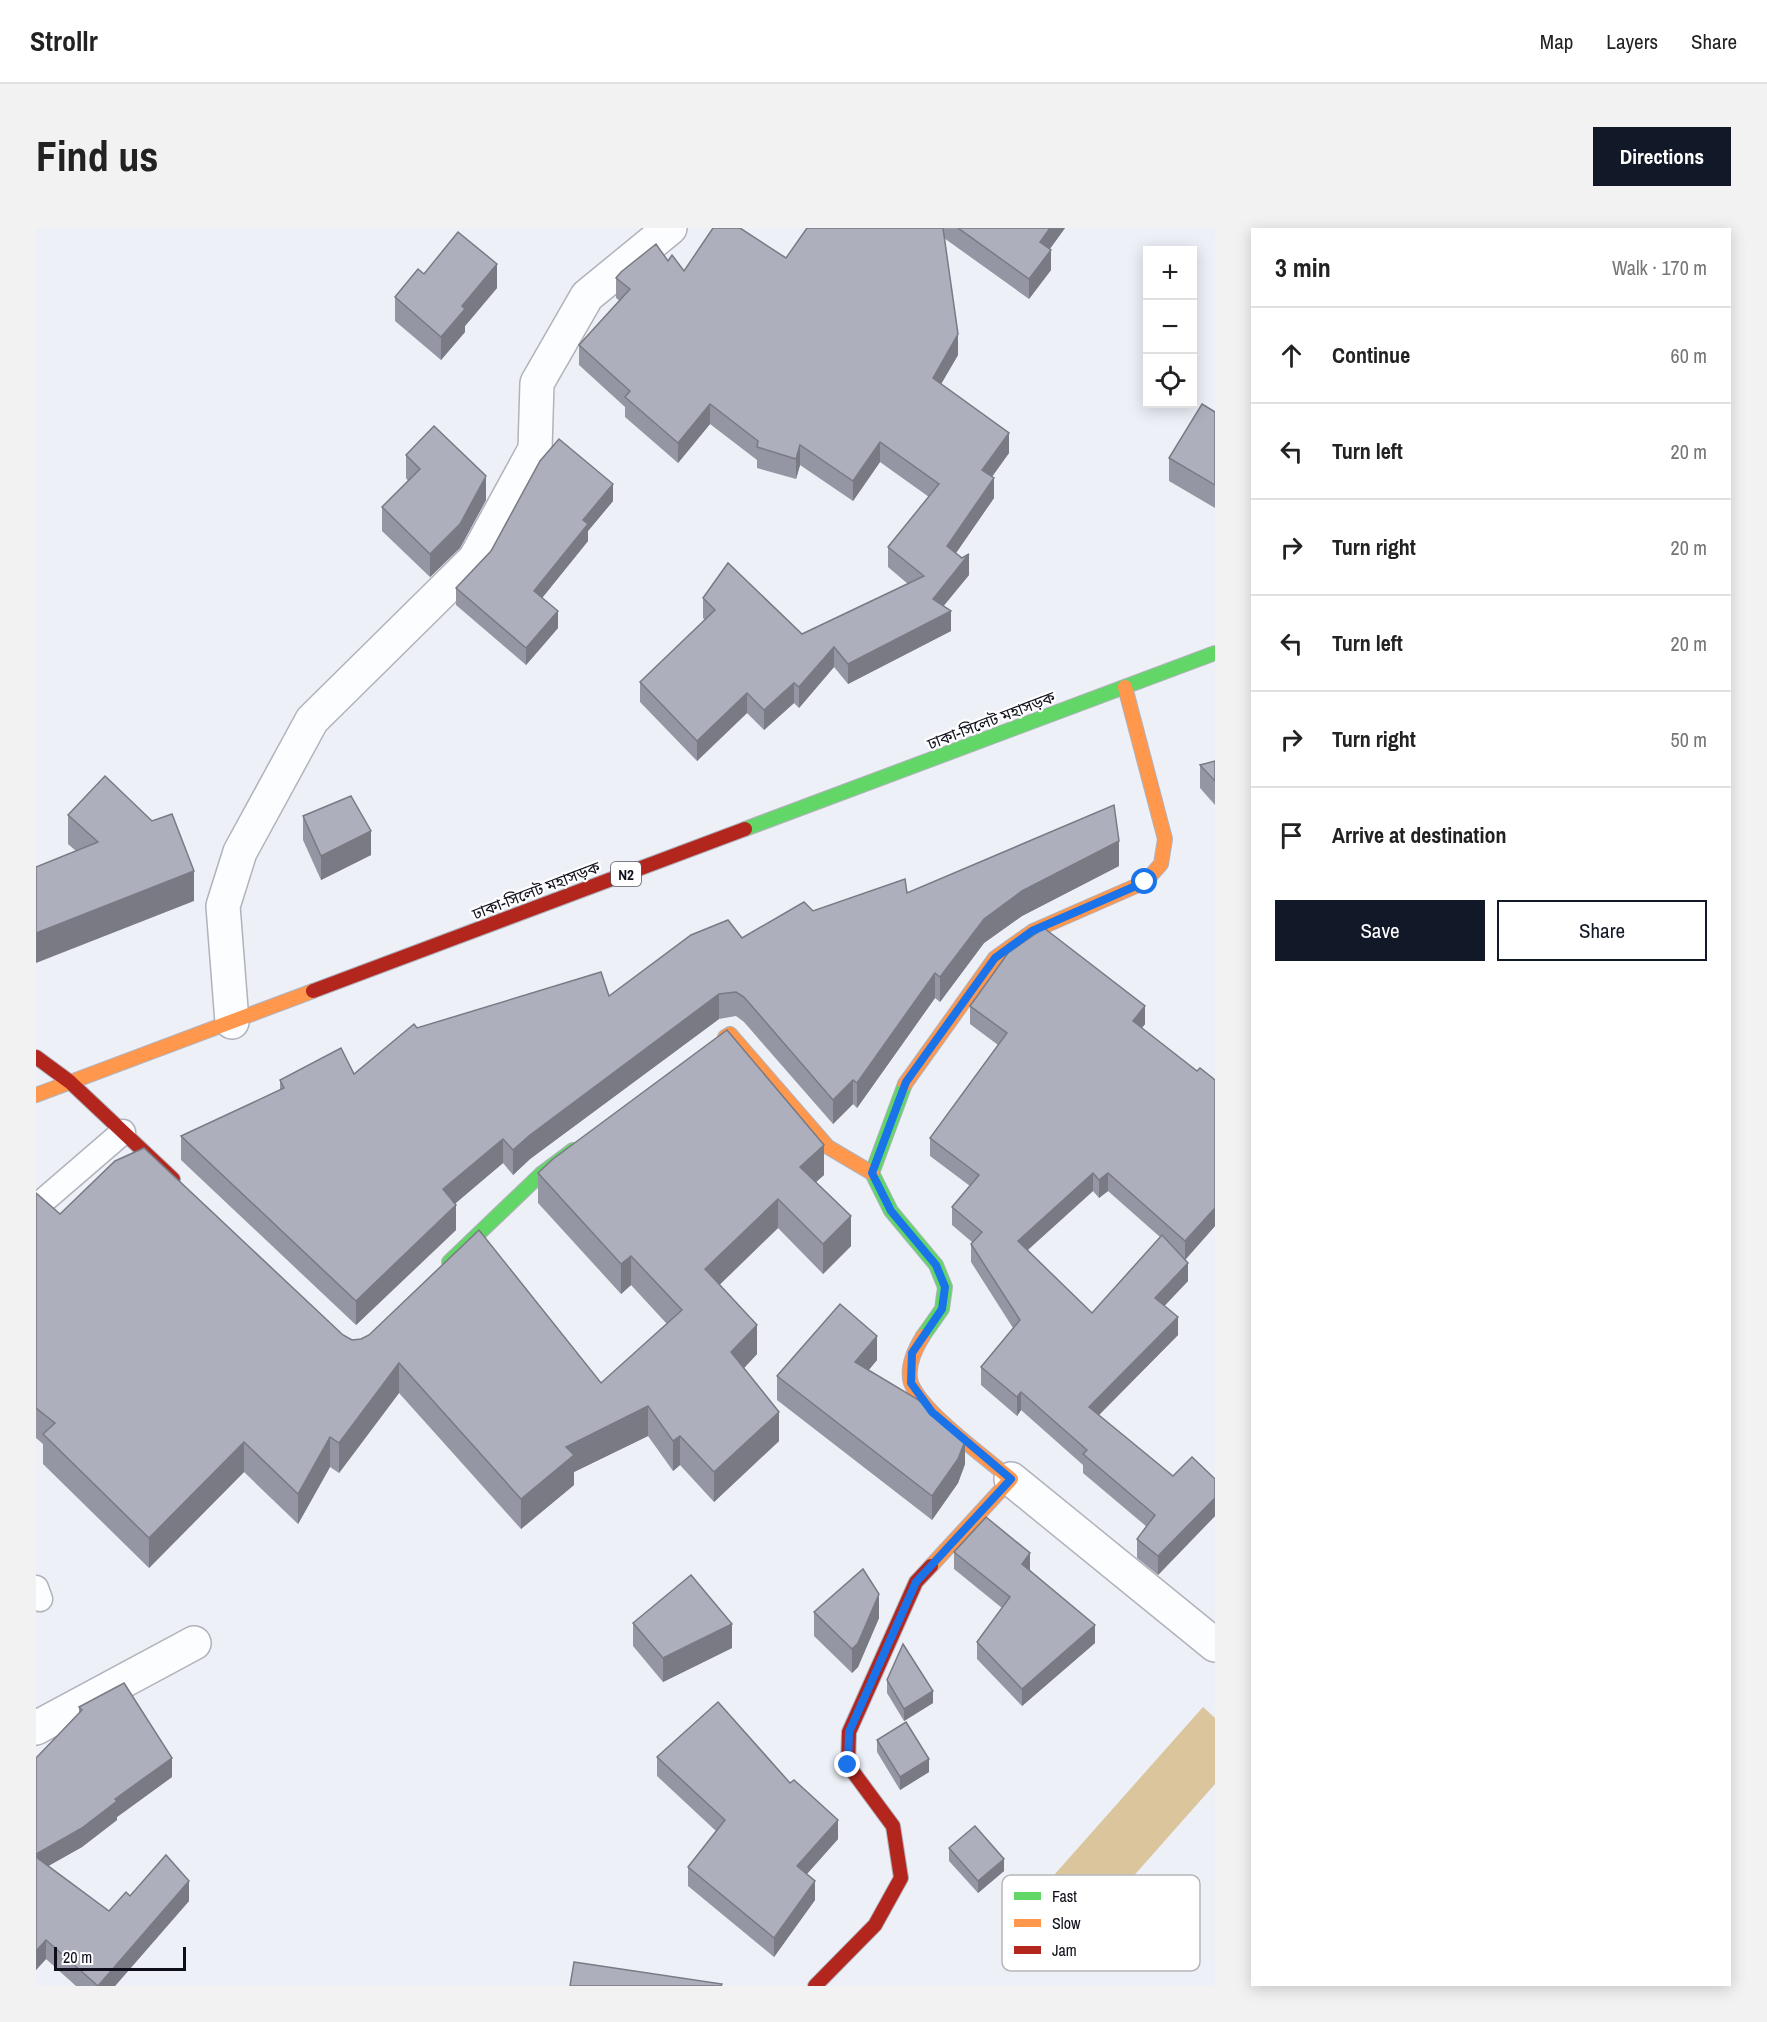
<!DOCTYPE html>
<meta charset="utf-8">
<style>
:root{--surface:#fff;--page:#f2f2f2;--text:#222;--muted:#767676;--line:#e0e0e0;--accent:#111827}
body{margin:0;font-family:"Archivo Narrow","Noto Sans Bengali",sans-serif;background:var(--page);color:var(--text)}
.controls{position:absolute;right:18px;top:18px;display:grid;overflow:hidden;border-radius:0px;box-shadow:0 3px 15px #0003}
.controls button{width:54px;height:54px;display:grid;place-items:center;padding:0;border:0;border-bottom:2px solid var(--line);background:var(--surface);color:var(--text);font:30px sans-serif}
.scale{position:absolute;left:18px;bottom:15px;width:132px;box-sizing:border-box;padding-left:6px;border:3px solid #0e0f1a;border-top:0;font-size:16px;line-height:21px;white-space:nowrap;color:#0e0f1a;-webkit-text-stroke:4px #fff;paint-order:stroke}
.stop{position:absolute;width:18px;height:18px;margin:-14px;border:4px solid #1a73e8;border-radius:50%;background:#fff}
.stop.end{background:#1a73e8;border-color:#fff;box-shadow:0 2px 6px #0008}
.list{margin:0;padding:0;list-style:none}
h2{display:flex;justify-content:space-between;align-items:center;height:78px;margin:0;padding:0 24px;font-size:26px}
h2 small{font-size:20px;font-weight:400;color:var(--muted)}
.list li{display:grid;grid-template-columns:39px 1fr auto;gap:18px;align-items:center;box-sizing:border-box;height:96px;padding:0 24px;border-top:2px solid var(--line)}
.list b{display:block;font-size:22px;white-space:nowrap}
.list em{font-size:20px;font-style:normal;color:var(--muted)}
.actions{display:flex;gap:12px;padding:18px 24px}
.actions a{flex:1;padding:14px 0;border:2px solid var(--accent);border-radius:0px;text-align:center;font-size:21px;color:var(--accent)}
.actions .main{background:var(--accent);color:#fff}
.icon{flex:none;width:33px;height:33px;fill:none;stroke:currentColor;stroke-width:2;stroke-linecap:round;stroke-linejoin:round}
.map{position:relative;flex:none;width:1179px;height:1758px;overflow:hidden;border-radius:0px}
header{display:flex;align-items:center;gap:36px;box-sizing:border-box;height:84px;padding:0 30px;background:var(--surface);border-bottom:2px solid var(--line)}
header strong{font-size:28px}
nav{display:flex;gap:33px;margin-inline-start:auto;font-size:21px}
.intro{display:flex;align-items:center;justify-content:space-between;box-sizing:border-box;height:144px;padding:0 36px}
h1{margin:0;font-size:42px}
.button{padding:15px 27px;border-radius:0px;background:var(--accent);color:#fff;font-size:21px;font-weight:700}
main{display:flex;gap:36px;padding:0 36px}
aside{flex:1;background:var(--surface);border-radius:0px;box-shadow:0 3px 15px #0003}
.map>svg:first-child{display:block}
.water{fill:#dac59d}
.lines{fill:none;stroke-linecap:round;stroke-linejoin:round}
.lane-casing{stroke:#b0b2bc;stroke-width:27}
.street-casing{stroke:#b0b2bc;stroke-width:36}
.fast-casing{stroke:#b0b2bc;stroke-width:16}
.slow-casing{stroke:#b0b2bc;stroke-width:16}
.jam-casing{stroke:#b0b2bc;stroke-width:16}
.lane{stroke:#fcfdfe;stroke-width:24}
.street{stroke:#fcfdfe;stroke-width:33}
.fast{stroke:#63d668;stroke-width:14}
.slow{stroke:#ff974d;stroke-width:14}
.jam{stroke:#b3261e;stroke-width:14}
.wall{fill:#9596a3;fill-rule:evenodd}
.shaded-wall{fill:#797a84}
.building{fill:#adafbd;stroke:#797a84;stroke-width:1.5}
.route{stroke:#1a73e8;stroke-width:8}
.labels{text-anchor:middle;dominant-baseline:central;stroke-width:4.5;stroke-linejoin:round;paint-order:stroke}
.shield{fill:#fff;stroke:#56575f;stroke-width:1.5}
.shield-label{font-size:15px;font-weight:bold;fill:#0e0f1a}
.street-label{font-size:16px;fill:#0e0f1a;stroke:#fff}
.key{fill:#fff;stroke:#b7b7ba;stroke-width:1.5}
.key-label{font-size:16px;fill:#0e0f1a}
</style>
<header>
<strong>Strollr</strong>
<nav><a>Map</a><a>Layers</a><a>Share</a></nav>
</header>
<div class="intro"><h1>Find us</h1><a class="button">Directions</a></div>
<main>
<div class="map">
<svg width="1179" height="1758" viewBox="0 0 1179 1758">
<rect width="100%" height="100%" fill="#eef0f8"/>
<path class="water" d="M1167 1479 1179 1490V1556L1056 1695 1011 1655Z"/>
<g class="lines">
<g class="lane-casing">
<g id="lane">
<path d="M0 979 87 904"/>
<path d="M0 1360 4 1371"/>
</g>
</g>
<g class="street-casing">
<g id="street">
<path d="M196 794 187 678 204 624 276 492 439 331 499 221 501 155 551 68 634 0"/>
<path d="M975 1251 1179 1417"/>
<path d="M0 1500 158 1415"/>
</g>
</g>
<g class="fast-casing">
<g id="fast">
<path d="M709 601 1179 425"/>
<path d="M869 856 836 945 855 983 900 1037 909 1059 906 1081 887 1108"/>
<path d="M413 1034 505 946 537 922"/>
</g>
</g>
<g class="slow-casing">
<g id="slow">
<path d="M689 809 694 806 792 919 836 945"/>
<path d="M869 856 959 730 997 703 1109 654 1125 636 1129 611 1089 459"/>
<path d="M0 867 277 763"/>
<path d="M887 1108C879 1121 870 1139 875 1155 886 1184 950 1230 975 1251L895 1338"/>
</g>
</g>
<g class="jam-casing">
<g id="jam">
<path d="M277 763 709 601"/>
<path d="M0 829 34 854 137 951"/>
<path d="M779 1758 839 1697 865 1650 857 1598 812 1537 813 1504 880 1354 895 1338"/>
</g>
</g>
<use href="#lane" class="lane"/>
<use href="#street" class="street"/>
<use href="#fast" class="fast"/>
<use href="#slow" class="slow"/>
<use href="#jam" class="jam"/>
</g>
<g class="wall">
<path d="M771 0H1029L1014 21 1015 42 993 71 908 10 922 127 905 156 973 225 956 249 958 270 920 325 933 347 907 378 915 403 812 456 798 439 763 480 758 475 728 502 711 485 661 533 604 474V454L669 392 667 390V370L766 406 872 356 852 339V319L893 269 844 234 817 273 764 237 760 251 721 240V232L674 196 642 235 589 189V179L543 137V117L584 73 580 70V50L632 33 648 43 750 30Z"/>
<path d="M388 46 461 60 429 98V104L405 132 359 93V69Z"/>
<path d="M1179 184V280L1133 253V230Z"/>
<path d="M370 227 450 272 424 320 394 349 346 303V279L372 253 370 250Z"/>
<path d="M577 273 552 303V313L506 370 522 400 490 437 420 377V360Z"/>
<path d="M1179 533V577L1164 560V537Z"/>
<path d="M32 587 158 673 40 623 32 616Z"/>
<path d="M267 588 335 627 285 652 267 612Z"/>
<path d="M1083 638 986 688 948 715 904 774 899 770 821 880 817 876 797 896 708 794 700 788 683 791 494 931 477 947 467 935 418 976 420 1002 320 1097 145 932V908L244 862V852L318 846 381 800 573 768 706 710 777 683 871 665Z"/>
<path d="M934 778 1109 796 1106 800 1161 843 1179 852V998L1149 1032 1152 1053 1128 1078 1142 1107 1063 1187 1137 1248 1179 1251V1288L1122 1347 1101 1330V1311L1111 1299 1047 1245V1237L985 1182 981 1188 945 1157V1139L977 1100 935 1034V1016L936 1014 916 997V979L934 958 894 928V910L962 817 934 796ZM1057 963 1063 970 1072 963 1124 1009 1056 1085 991 1022Z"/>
<path d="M502 945 788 947 780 954 815 1018 787 1046 742 1000 683 1057 721 1126 708 1140 743 1213 678 1274 644 1237 637 1243 612 1208 538 1244V1257L485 1301 363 1165 303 1245 294 1239 262 1296 208 1244 113 1340 7 1236V1216L0 1210V965L24 986 316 1112 565 1155 631 1096 595 1057 585 1066 502 975Z"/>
<path d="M841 1132 832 1143 929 1236 922 1255 896 1292 741 1172V1148Z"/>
<path d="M918 1324 994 1342 1059 1415 986 1478 941 1431V1414L966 1380 918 1341Z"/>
<path d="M778 1384 843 1390 822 1439 816 1445 778 1408Z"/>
<path d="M597 1395 696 1420 627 1454 597 1418Z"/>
<path d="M851 1452 897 1475 868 1493 851 1465Z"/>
<path d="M43 1479 136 1549 81 1589V1592L46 1619 12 1638 73 1683 94 1668 153 1673 79 1758H40L10 1731 0 1742V1530L43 1485Z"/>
<path d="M841 1512 893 1544 864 1562 841 1524Z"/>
<path d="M621 1529 802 1611 771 1646 779 1672 738 1729 652 1658V1639L680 1603 621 1548Z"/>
<path d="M913 1620 968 1643 942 1665 913 1633Z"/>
</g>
<g class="shaded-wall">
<path d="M1014 0H1029L1004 34V14Z"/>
<path d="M1015 22V42L993 71V51Z"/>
<path d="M461 36V60L429 98V104L405 132V109L426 78Z"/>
<path d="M922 106V127L897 170V150Z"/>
<path d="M674 176V196L642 235V215Z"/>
<path d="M973 205V225L946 262V242Z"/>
<path d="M844 214V234L817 273V253Z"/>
<path d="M764 217V237L760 251V231Z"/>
<path d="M450 248V272L424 320 394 349V326Z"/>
<path d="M958 250V270L911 338V318Z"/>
<path d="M577 256V273L552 303V313L498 380V363L547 292Z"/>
<path d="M933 326V347L897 391V371Z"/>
<path d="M522 383V400L490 437V420Z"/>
<path d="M915 383V403L812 456V436Z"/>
<path d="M798 419V439L763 480V459Z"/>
<path d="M758 455V475L728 502V482Z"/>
<path d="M711 465V485L661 533V513Z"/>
<path d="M335 603V627L285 652V628Z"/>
<path d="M1083 613V638L986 688 948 715 904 774V749L948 691 986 663Z"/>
<path d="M158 643V673L0 735V705Z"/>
<path d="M899 745V770L821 880V855Z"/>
<path d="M683 766V791L494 931 477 947V922L494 907Z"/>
<path d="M1109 778V796L1097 811V793Z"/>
<path d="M817 852V876L797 896V872Z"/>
<path d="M467 911V935L407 986V961Z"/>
<path d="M788 917V947L764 968V939Z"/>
<path d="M1057 945V963L982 1031V1013Z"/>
<path d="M1072 945V963L1063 970V952Z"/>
<path d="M742 971V1000L669 1071V1041Z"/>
<path d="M420 977V1002L320 1097V1073Z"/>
<path d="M1179 980V998L1149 1032V1013Z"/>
<path d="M815 988V1018L787 1046V1016Z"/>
<path d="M595 1028V1057L585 1066V1036Z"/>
<path d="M1152 1035V1053L1119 1088V1070Z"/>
<path d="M1142 1089V1107L1053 1197V1179Z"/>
<path d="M721 1097V1126L695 1154V1124Z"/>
<path d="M841 1108V1132L819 1158V1134Z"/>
<path d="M363 1135V1165L303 1245V1215Z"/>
<path d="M985 1164V1182L981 1188V1169Z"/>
<path d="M612 1178V1208L538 1244V1257L485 1301V1271L530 1219Z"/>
<path d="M743 1184V1213L678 1274V1244Z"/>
<path d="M644 1208V1237L637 1243V1213Z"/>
<path d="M294 1209V1239L262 1296V1266Z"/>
<path d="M929 1213V1236L922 1255 896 1292V1268Z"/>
<path d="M208 1214V1244L113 1340V1310Z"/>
<path d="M1179 1270V1288L1122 1347V1328Z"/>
<path d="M994 1325V1342L986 1353V1336Z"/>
<path d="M843 1366V1390L822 1439 816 1445V1421Z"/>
<path d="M696 1396V1420L627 1454V1430Z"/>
<path d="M1059 1397V1415L986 1478V1461Z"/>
<path d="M897 1463V1475L868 1493V1481Z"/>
<path d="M136 1530V1549L81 1589V1592L46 1619 0 1645V1626L79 1571Z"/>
<path d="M893 1531V1544L864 1562V1549Z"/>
<path d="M802 1592V1611L761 1657V1638Z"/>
<path d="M968 1631V1643L942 1665V1653Z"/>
<path d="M153 1653V1673L79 1758H62Z"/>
<path d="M779 1653V1672L738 1729V1710Z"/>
<path d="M10 1712V1731L0 1742V1723Z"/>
</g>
<g class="building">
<path d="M677 0H704L750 30 771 0H907L922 106 897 150 973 205 946 242 958 250 911 318 926 330 933 326 897 371 915 383 812 436 798 419 763 459 758 455 728 482 711 465 661 513 604 454 679 382 667 370 692 335 766 406 888 348 852 319 903 256 844 214 817 253 764 217 760 231 721 219 722 213 674 176 642 215 589 169 594 163 543 117 594 61 580 50 585 44 620 16 632 33 636 27 648 43Z"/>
<path d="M922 0H1014L1004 14 1015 22 993 51Z"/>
<path d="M422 4 461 36 426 78 429 81 405 109 359 69 382 41 388 46Z"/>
<path d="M1166 176 1179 184V257L1133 230Z"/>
<path d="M398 198 450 248 424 296 394 326 346 279 384 241 370 227Z"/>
<path d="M523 211 577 256 547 292 552 296 498 363 522 383 490 420 420 360 455 323 504 233Z"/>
<path d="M1179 533V553L1164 537Z"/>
<path d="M69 548 116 593 136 586 158 643 0 705V639L62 614 32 587Z"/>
<path d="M315 568 335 603 285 628 267 588Z"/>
<path d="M1078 577 1083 613 986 663 948 691 904 749 899 745 821 855 817 852 797 872 708 769 700 764 683 766 494 907 477 922 467 911 407 961 420 977 320 1073 145 908 248 860 244 852 305 820 318 846 378 796 381 800 565 744 573 768 655 707 692 692 706 710 768 674 777 683 869 651 871 665Z"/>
<path d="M1008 700 1109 778 1097 793 1161 843 1164 840 1179 852V980L1149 1013 1072 945 1063 952 1057 945 982 1013 1056 1085 1126 1007 1152 1035 1119 1070 1142 1089 1053 1179 1137 1248 1156 1229 1179 1251V1270L1122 1328 1101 1311 1119 1287 1047 1226 1051 1222 985 1164 981 1169 945 1139 984 1092 935 1016 946 1004 916 979 943 947 894 910 971 805 934 778 972 725Z"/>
<path d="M691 802 788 917 764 939 815 988 787 1016 742 971 669 1041 721 1097 695 1124 743 1184 678 1244 644 1208 637 1213 612 1178 530 1219 538 1227 485 1271 363 1135 303 1215 294 1209 262 1266 208 1214 113 1310 7 1206 19 1195 0 1180V965L24 986 79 933 108 920 307 1107 316 1112 325 1111 333 1107 443 1002 565 1155 646 1082 595 1028 585 1036 502 945 517 931Z"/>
<path d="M804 1076 841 1108 819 1134 881 1171 929 1213 922 1231 896 1268 741 1148Z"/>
<path d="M950 1289 994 1325 986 1336 1059 1397 986 1461 941 1414 974 1369 918 1324Z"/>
<path d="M827 1341 843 1366 822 1415 816 1421 778 1384Z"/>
<path d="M655 1347 696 1396 627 1430 597 1395Z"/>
<path d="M867 1416 897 1463 868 1481 851 1452Z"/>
<path d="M88 1455 136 1530 79 1571 81 1573 46 1600 0 1626V1530L46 1482 43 1479Z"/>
<path d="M682 1474 754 1555 758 1552 802 1592 761 1638 779 1653 738 1710 652 1639 689 1592 621 1529Z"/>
<path d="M870 1494 893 1531 864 1549 841 1512Z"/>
<path d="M939 1598 968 1631 942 1653 913 1620Z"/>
<path d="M130 1627 153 1653 62 1758 10 1712 0 1723V1629L73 1683 90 1664 94 1668Z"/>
<path d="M538 1734 686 1756 685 1758H534Z"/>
</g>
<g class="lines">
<path class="route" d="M812 1537 813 1504 880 1354 975 1251 896 1184 875 1155 876 1125 906 1081 909 1059 900 1037 855 983 836 945 870 854 959 730 996 703 1109 654"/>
</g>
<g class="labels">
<rect class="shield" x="575" y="634" width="30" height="24" rx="4.5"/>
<g class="shield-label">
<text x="590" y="646">N2</text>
</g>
<g class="street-label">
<text transform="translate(955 492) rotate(-21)">ঢাকা-সিলেট মহাসড়ক</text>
<text transform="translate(500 662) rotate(-21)">ঢাকা-সিলেট মহাসড়ক</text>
</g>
</g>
<rect x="966" y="1647" width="198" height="96" rx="9" class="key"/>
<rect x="978" y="1664" width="27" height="8" fill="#63d668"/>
<rect x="978" y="1691" width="27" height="8" fill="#ff974d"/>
<rect x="978" y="1718" width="27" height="8" fill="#b3261e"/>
<g class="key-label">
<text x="1016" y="1674">Fast</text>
<text x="1016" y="1701">Slow</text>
<text x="1016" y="1728">Jam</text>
</g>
</svg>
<div class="controls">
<button>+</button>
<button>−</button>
<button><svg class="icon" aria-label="locate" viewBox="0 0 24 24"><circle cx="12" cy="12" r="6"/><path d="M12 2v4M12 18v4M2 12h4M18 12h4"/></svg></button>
</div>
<div class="scale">20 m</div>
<div class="stop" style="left:1109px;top:654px"></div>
<div class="stop end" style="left:812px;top:1537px"></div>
</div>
<aside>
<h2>3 min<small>Walk · 170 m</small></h2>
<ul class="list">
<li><svg class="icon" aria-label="ahead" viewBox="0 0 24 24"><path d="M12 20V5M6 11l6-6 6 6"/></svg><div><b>Continue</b></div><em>60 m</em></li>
<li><svg class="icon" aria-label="left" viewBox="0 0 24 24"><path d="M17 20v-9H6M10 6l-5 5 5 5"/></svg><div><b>Turn left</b></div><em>20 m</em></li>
<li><svg class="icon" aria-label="right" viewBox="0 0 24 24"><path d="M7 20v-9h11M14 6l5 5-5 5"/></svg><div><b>Turn right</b></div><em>20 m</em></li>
<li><svg class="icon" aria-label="left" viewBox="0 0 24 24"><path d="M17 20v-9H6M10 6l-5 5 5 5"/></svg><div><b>Turn left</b></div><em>20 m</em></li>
<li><svg class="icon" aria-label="right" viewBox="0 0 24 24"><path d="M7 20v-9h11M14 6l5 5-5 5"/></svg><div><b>Turn right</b></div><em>50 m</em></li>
<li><svg class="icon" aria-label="arrive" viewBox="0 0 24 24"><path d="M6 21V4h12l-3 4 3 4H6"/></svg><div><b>Arrive at destination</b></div></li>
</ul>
<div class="actions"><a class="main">Save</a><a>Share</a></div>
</aside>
</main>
